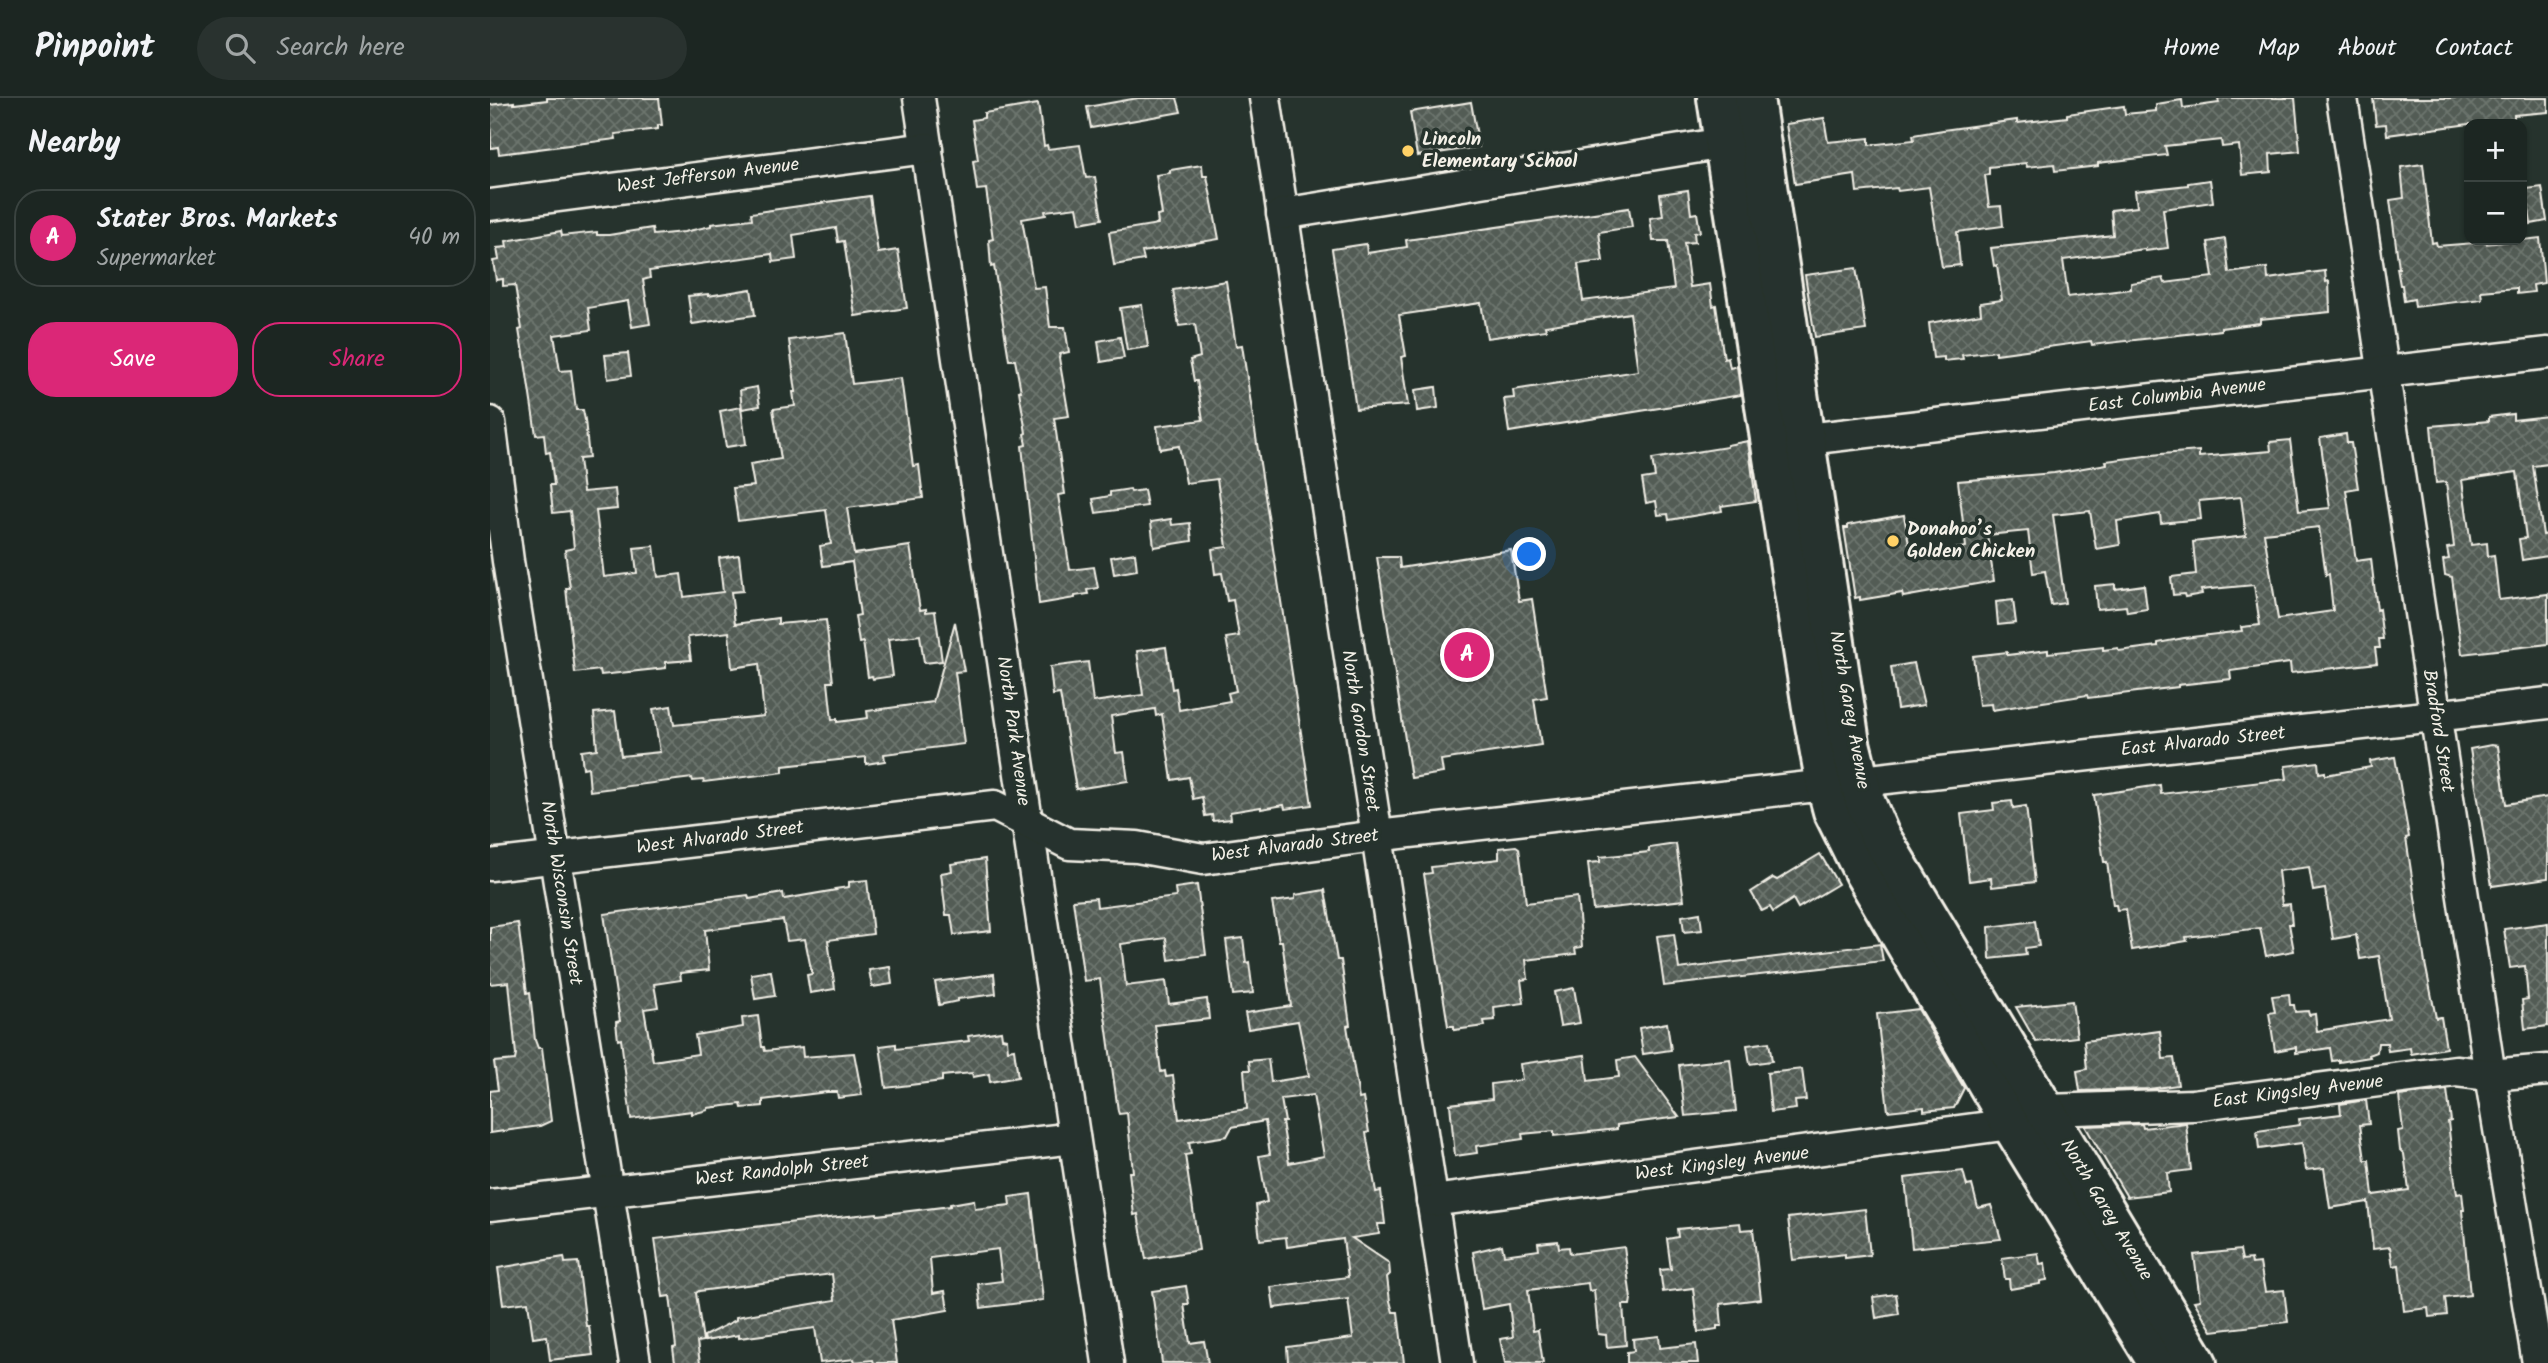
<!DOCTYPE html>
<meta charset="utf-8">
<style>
:root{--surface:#1c2622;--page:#29322f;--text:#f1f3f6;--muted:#a0a5a5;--line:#3a4340;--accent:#db2777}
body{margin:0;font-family:Kalam,sans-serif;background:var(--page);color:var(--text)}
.controls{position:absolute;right:21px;top:21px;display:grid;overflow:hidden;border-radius:14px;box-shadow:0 2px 5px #0004}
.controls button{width:63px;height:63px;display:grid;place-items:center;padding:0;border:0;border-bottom:2px solid var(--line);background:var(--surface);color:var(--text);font:35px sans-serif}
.you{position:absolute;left:1040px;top:457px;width:24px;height:24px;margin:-18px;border:5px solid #fff;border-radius:50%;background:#1a73e8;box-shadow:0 0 0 10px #1a73e833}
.badge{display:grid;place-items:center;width:46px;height:46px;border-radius:50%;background:var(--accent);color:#fff;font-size:23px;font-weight:700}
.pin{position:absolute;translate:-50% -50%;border:4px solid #fff;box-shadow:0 2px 7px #0006}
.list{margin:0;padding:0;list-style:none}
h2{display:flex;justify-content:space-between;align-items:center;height:91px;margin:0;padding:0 28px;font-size:30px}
h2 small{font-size:23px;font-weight:400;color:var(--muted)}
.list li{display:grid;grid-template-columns:46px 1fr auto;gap:21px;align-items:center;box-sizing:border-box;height:98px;margin:0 14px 14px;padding:0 14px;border:2px solid var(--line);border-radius:28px}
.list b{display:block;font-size:26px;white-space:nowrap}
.list p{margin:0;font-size:23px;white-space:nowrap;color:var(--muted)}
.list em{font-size:23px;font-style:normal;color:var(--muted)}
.actions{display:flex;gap:14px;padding:21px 28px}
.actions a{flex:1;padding:16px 0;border:2px solid var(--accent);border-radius:28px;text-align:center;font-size:24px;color:var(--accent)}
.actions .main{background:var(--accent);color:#fff}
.icon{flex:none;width:38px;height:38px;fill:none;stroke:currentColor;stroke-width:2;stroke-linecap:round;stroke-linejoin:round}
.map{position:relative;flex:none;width:2058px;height:1265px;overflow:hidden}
header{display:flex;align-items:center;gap:42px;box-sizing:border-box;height:98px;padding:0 35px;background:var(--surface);border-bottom:2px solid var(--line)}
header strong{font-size:33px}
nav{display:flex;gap:38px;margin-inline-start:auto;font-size:24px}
.search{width:490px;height:63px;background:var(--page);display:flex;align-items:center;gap:18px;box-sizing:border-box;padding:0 24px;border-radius:38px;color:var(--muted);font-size:26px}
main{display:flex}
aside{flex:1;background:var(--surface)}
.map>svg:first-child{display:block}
.building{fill:url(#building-cross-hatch);stroke:#f4f1e8;stroke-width:2;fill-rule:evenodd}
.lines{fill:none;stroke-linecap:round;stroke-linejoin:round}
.minor-casing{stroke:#f4f1e8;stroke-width:35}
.major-casing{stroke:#f4f1e8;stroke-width:44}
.minor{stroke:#26332d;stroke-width:30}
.major{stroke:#26332d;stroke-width:38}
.poi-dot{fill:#ffd166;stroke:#26332d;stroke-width:2.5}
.labels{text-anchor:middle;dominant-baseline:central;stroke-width:7;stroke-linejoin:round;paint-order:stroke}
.poi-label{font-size:19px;font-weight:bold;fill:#f4f1e8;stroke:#26332d;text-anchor:start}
.street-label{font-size:19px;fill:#f4f1e8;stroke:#26332d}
</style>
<header>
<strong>Pinpoint</strong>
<div class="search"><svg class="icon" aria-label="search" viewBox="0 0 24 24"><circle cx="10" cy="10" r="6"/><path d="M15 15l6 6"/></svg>Search here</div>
<nav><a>Home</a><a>Map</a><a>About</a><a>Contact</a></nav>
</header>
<main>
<aside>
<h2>Nearby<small></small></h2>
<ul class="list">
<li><span class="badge">A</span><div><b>Stater Bros. Markets</b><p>Supermarket</p></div><em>40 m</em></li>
</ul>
<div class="actions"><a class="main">Save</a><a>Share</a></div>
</aside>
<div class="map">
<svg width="2058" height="1265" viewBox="0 0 2058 1265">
<defs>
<pattern id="building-cross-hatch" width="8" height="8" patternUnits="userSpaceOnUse" patternTransform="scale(1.75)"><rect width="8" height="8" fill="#525c55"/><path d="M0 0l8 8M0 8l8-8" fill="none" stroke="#6c746d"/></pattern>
</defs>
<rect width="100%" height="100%" fill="#26332d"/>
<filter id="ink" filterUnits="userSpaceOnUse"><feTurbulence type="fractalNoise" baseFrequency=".0143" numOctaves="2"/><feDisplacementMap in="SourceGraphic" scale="14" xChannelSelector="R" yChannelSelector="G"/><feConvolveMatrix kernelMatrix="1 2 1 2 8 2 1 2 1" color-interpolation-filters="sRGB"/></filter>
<g filter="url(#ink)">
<g class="building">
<path d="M57 0H169L172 27H168V31L125 36 126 41 9 56 8 49 1 50 0 7 24 4V6L57 2Z"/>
<path d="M648 0H687L691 14 601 30 597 9Z"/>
<path d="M1728 0H1805L1810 53 1780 56 1781 74 1752 77 1749 47 1732 49 1731 42 1675 48 1677 57 1608 65V68L1565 73 1564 66 1537 69 1536 65 1499 69V76L1495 77 1499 109 1511 108 1513 128 1467 134 1470 167 1452 169 1439 89 1408 93 1407 90 1367 94 1365 77 1305 86 1296 26 1334 20 1338 44 1379 40V47L1424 42 1423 37 1453 32 1527 22V25L1577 19V16L1634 8 1635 16 1666 13V6L1692 2 1693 10 1729 5Z"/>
<path d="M1883 0H2058V14L2024 17V26H1979L1897 37 1896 26 1886 27Z"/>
<path d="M981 4 989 49 927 58 920 14Z"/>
<path d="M548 6 554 48 557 47 558 51 590 47 596 80 605 79 612 121 590 125 587 109 555 113 556 117 532 121 544 190 555 189 560 229H575L579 254 570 256 569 260 579 318 564 320 575 396 568 397 580 472 604 469 608 490 597 492 598 496 585 498V500L549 506 532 348 536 347 534 336 536 335 529 293H531L525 262H519L504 168 501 169 499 142 503 141 496 91 487 92 483 63 488 62 482 22 494 20V15Z"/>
<path d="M1933 66 1942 145 1946 144 1947 148 1997 144V146L2050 140 2054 185 2043 187 2044 194 2027 196V190L1991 193 1992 201 1925 209 1924 201 1914 203 1912 187H1910L1907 170H1909L1900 102 1914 100 1911 69Z"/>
<path d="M712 67 713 78H717L729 141 652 154 654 162 624 167 619 134 668 126 667 118 672 117 666 77 680 75V72Z"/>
<path d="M1720 82 1723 104 1673 111 1678 150 1655 153V151L1573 162 1578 199 1641 191V185L1673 180 1675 185 1723 179 1718 144 1735 141 1739 175 1777 170 1778 181 1835 173 1836 184 1839 183 1840 214 1770 221V225L1731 230V232L1602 247 1601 243 1506 256V253L1472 257 1473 261 1454 263V259L1443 260 1439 225 1491 216 1490 205 1512 202 1507 167 1504 168 1501 150 1623 137 1621 112 1647 109 1645 93 1698 87V85Z"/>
<path d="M2052 89 2057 123 2041 126 2036 91Z"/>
<path d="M1198 92 1201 116 1207 115 1210 134 1204 135 1205 144 1194 145 1200 189 1220 186 1223 208 1226 207 1234 261 1238 260 1240 270 1247 268 1251 297 1019 334 1014 301 1024 300 1023 292 1148 273 1140 215 1055 228 1056 232 997 240 991 205 909 217 916 258 911 259 918 307 866 311 842 151 876 146 877 155 917 149 916 142 1139 110 1142 129 1109 134 1113 163 1088 166 1093 203 1184 191 1178 143H1163L1160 120 1173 118 1170 96Z"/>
<path d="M380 98 388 155 408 152 417 210 365 218 354 143 348 144 346 130 303 137 306 161 283 164 282 156 159 173 160 180 153 182 160 226 142 229 138 203 98 210 101 232 64 237 70 273 81 272 86 312H93L95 322 99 360 89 361 93 394 125 391 127 411 106 413 114 479 147 475 144 450 164 448 168 479 191 476 194 499 233 494 229 460 249 457 253 493 241 494 245 526 288 520V526L336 522 343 584H338L342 622 347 621V624L378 620 377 613 443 604 465 524 474 573 465 574 474 646 394 656 395 663 376 666V659L293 668V674L214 684 213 682 203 683 202 680 100 693 98 669 93 670 91 653 107 651 104 615 125 613 131 658 170 654 163 611 181 608 184 627 274 618 269 566 242 570 239 534 198 539 201 562 176 564V570L111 577 110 572 85 575 76 490H80L75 452 84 450 80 413 63 415 60 387H64L60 354 56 355 54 336 46 337 33 250H32L29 232 32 231 25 187 13 188V181L6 182 3 163 9 162 7 150 17 149 16 143 71 133 72 138 107 134V137H119L162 130 163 137 194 134 221 128V126L262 121 261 115Z"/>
<path d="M1366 170 1376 232 1325 239 1315 177Z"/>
<path d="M736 183 746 248 752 247 822 707 795 711 794 707 771 711V709L740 714 741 721 723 723 722 717 715 718 712 699 703 701 699 679 682 682 672 616 666 618 665 611 621 618 626 655 634 654 638 683 586 691 570 596 563 597 560 569 598 564 603 604 653 597 647 553 676 549 682 591 686 590 689 612 740 603 738 595 746 593 736 540 749 538 743 502 737 503 732 475 725 476 722 451 737 449 727 381 696 385 689 348 670 351 667 328 713 322 707 283H704L700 262 710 259 705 226 689 228 683 192Z"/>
<path d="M261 191 265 217 202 226 198 198 218 196V198Z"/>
<path d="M652 207 658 249 637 252 630 210Z"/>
<path d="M355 235 362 286 411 280 423 368 429 367 433 400 357 410 364 456 420 448 430 512 436 511V514L445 513 452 563 434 565 430 537 398 541 403 578 383 581 382 578 378 579 373 544 369 545 365 518 370 517 362 464 333 468 330 448 341 446 336 412 248 423 243 390 264 388 260 366 291 361 283 311 305 308 303 294H306L299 242Z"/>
<path d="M630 239 634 260 611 264 608 243Z"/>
<path d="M138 255 141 278 118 281 115 257Z"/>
<path d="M267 289 270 308 252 311 250 292Z"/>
<path d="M946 289 948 310 927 313 925 292Z"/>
<path d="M251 309 256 346 236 349 230 313Z"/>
<path d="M2023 316V322L2058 318V366L2043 368 2053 437 2058 436V458L2032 462 2029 441 2036 440 2027 374 1972 382 1981 447 1997 445 1998 458 2004 457 2009 502 2058 496V546L1972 556 1962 479 1955 477 1953 462 1959 461 1957 450 1964 449 1956 384 1946 385 1941 328 1999 323V319Z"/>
<path d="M1856 336 1857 345H1861L1868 390 1856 392 1866 463 1881 461 1887 512 1889 511 1893 541H1889L1890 550H1885L1887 565 1801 575 1800 565 1740 573 1741 581 1688 587V589L1598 600 1597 597 1502 612 1501 606 1489 607 1483 558 1517 554V557L1558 552V555L1613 549V552L1628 550 1629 553 1668 548V545L1694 540 1752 533 1751 529 1770 527 1764 487 1711 492 1712 496 1695 499 1694 496 1683 497 1681 479 1706 476 1703 444 1756 438 1751 399 1709 403 1711 421 1671 425 1670 416 1627 423 1630 447 1606 451 1600 413 1563 417 1575 505 1561 507 1555 473 1543 475 1538 433 1497 437 1504 483 1413 499 1412 495 1370 502V499L1365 500 1354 430H1358V427L1414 417 1421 458 1476 449 1468 383 1564 375 1617 366 1616 363 1671 356 1709 353V359L1781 353 1780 344 1800 342 1809 413 1840 410 1830 340ZM1829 429 1836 477 1839 476 1843 513 1788 521 1774 435Z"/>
<path d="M1258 343 1266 403 1231 408 1232 413 1179 422 1178 416 1168 417 1166 403 1156 405 1152 381 1165 379 1162 361 1237 349V347Z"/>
<path d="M640 391 641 394 654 392 657 408 606 415 603 401 620 398V394Z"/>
<path d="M681 421 682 427 700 425 702 443 664 449 661 424Z"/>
<path d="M1021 452 1029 503 1042 501 1057 599 1044 601 1051 647 951 662 953 675 921 680 887 459H909L910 470Z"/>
<path d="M645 455 647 472 624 476 621 459Z"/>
<path d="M1625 486V491L1654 487 1657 511 1637 514 1636 508 1607 511 1605 488Z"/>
<path d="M1523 502 1526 525 1508 527 1506 504Z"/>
<path d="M1424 565 1434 607 1407 611 1401 569Z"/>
<path d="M2001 647 2008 648 2016 706 2058 699V780L2002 788 1980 651Z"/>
<path d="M1905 659 1919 739 1916 740 1935 865 1946 920 1951 919 1956 950 1921 956 1920 950 1898 953 1897 945H1888L1887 954 1879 957 1880 959 1849 964V962L1842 963 1840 950 1806 955V949L1785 953 1779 915 1785 914 1782 898 1799 896 1800 907H1804L1805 914 1818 913 1819 917 1825 916 1827 933 1899 921 1889 858 1870 861 1866 837 1843 841 1835 791 1823 793 1819 769 1788 773 1792 807 1800 806 1802 826H1799L1804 853 1776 858 1770 830 1696 839 1697 843 1642 852 1636 811 1627 812 1626 807H1623L1617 764H1614L1604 697 1670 687 1671 696 1797 681 1795 668 1828 664 1829 675 1835 674V677L1881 669 1880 663Z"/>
<path d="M1522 703 1523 710 1536 708 1545 784 1502 789 1501 780 1479 783 1471 716 1504 712 1503 705Z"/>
<path d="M1186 746 1194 802 1103 812 1098 765 1110 764V759L1159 754V750Z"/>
<path d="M1026 748 1029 750 1036 805 1087 799 1092 849 1085 850 1086 856 1036 862 1038 881 1031 882 1034 905 1004 909 1005 922 994 923 995 928 964 932V928H958L934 776 942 775 941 769 1009 761V750Z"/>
<path d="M1330 756 1348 786 1308 810 1303 801 1283 814 1280 809 1272 813 1261 794 1283 780 1287 782Z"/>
<path d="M495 761 501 833 464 837 461 817H456L451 775 462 773 461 766Z"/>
<path d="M377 782 383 836 338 842 345 891 320 895 317 877 322 876 315 841 297 843 293 822 215 832 219 872 190 875 191 882 164 886 168 909 154 911 163 963 208 956 205 937 253 929 252 920 268 918 272 949H274L275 953 312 949 313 959 364 955 372 997 348 1000 347 994H337L273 1002V1008L252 1010 251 1006 218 1010V1012L202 1016V1013L141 1021 131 941 128 942 126 924 130 923 114 816 243 799 258 797 259 801 293 795 294 801 346 792 345 791 359 789V784Z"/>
<path d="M707 787 716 857 679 862 676 840 631 846 636 888 676 883 679 906 717 901 719 921 665 927 671 974 675 973 676 979 683 978 689 1021 757 1011 754 972H760L759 963 778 961 781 984 819 978 808 923 758 931 755 915 801 908 792 843H789L782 804 805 801V797L835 792 847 862H851L860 927 857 928 869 1001 873 1000 879 1034 876 1035 886 1094 891 1093 895 1126H888L889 1136 862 1140 899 1165 900 1176 897 1179 900 1203 903 1214H908L914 1265H798L797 1249 863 1240 858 1201 784 1210 781 1189 858 1179 853 1141 797 1149 796 1139 770 1142 766 1107 777 1104 769 1058 780 1056 775 1023 742 1029 737 1038 699 1044 701 1056 695 1057 709 1152 656 1161 648 1116 644 1117 639 1074H643L637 1015 629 1016 628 1013 610 881 594 883 583 802 606 800 607 809 686 799 685 790ZM823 997 834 1058 799 1065 792 1024H795L791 1001Z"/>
<path d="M1210 815 1212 832 1194 834 1192 818Z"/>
<path d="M1545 823 1549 848 1535 850 1536 857 1500 861 1499 829Z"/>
<path d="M28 825 37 895 40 894 45 942 48 950H52L61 1023 50 1028 0 1035V993L8 992 4 964 25 962 26 957 19 884 0 886V829Z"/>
<path d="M2058 825V928L2035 931 2032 902 2038 901 2035 868 2020 870 2014 831Z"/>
<path d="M1184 836 1189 871 1390 846 1393 863 1174 888 1167 838Z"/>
<path d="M753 840 756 865 759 864 763 895 743 897 736 842Z"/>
<path d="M400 869 402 886 382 889 379 872Z"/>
<path d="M281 873 285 898 265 901 261 876Z"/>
<path d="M504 876 506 896 468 901V903L449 907 445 884Z"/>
<path d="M1084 890 1090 925 1070 928 1064 894Z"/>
<path d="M1582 903 1587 939 1546 944 1526 909Z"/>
<path d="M1428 911 1474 990 1464 1010 1434 1013V1009L1398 1013 1387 916Z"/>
<path d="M1177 925 1181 952 1153 956 1149 930Z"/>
<path d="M511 933 512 940 517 941 518 952 524 951 528 979 500 984 499 976 483 979 482 975 452 978V983L396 990 390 948 406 946V951L479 943 478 938Z"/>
<path d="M1670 933 1673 961 1684 960 1688 987 1659 991 1590 993 1587 973 1597 971 1594 943Z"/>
<path d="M1279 944 1282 963 1260 966 1257 947Z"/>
<path d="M1095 957 1098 983 1129 979 1127 962 1145 959 1189 1019 1127 1027V1031L1064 1038V1033L1032 1036 1033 1041 986 1048 987 1055 965 1058 960 1006 1002 1001 1001 986 1032 982 1030 966Z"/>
<path d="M1240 961 1246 1013 1195 1018 1189 967Z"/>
<path d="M1312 971 1316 1002 1305 1003 1306 1011 1281 1014 1277 975Z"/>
<path d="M1957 992 1961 1023 1958 1024 1965 1084 1967 1096 1972 1095 1974 1112H1972L1980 1197 1955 1200 1957 1217 1939 1219 1938 1210 1914 1213 1909 1167 1903 1168 1900 1149 1883 1151 1878 1104 1840 1110 1834 1070 1816 1072 1812 1045 1769 1051 1767 1033 1810 1027 1809 1021 1851 1016 1850 1006 1876 1002 1879 1026 1870 1027 1875 1062H1879L1883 1097 1919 1092 1914 1056 1910 1052 1908 1033 1913 1032 1909 998Z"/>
<path d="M1696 1025 1701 1072 1677 1075 1679 1094 1637 1099 1595 1028 1652 1026 1653 1030Z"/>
<path d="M1473 1073 1477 1088 1482 1087 1488 1110 1501 1107 1511 1141 1422 1150 1415 1080Z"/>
<path d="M541 1096 553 1202 491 1210 488 1186 512 1183 508 1151 440 1160 443 1195 455 1193 458 1212 401 1222 407 1265H384L383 1262 365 1264 364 1261 330 1265 325 1230 249 1240V1237L215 1243 214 1238 246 1222V1219L345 1202 342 1176 209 1193 206 1195 213 1243 207 1244 210 1265H185L183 1250 186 1249 180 1198 173 1199 165 1141 339 1120 387 1115V1117L460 1108V1106L484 1102 485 1111 520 1107 519 1099Z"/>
<path d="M1375 1111 1380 1157 1355 1160V1156L1303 1162 1298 1120Z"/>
<path d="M1250 1125 1251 1132 1263 1131 1271 1201 1230 1206 1232 1228H1227V1231L1208 1234 1203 1190 1173 1194 1170 1172 1181 1171 1177 1141 1188 1139 1187 1131Z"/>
<path d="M1068 1143 1069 1150 1079 1149 1080 1156 1134 1149 1141 1201 1140 1207H1133L1136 1247 1117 1249 1116 1237 1108 1236 1104 1192 1099 1193 1098 1185 1038 1192 1043 1233 1048 1232 1053 1265H1015L1010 1241 1023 1239 1019 1206 992 1211 983 1154 1012 1147 1014 1157 1049 1152 1048 1145Z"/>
<path d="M1750 1152 1752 1162 1761 1161 1762 1166 1770 1165 1775 1194 1794 1192 1798 1224 1722 1233 1704 1203 1710 1202 1704 1157Z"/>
<path d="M1548 1155 1550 1166 1555 1165 1557 1182 1550 1183V1186L1520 1191 1519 1181H1515L1512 1160Z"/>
<path d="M74 1159 75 1165 88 1164 96 1228H99L103 1257 60 1262 57 1238 43 1240 38 1204 13 1207 8 1170Z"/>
<path d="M696 1188 699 1206H694L700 1245 714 1243 718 1265H672L662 1193Z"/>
<path d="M1406 1196 1409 1216 1386 1220 1383 1199Z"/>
<path d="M1169 1238 1170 1250 1206 1246 1208 1265H1137V1254L1144 1253 1143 1241Z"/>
</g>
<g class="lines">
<g class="minor-casing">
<g id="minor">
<path d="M429 0 618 1265"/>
<path d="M775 0 967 1265"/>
<path d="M1852 0 2000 977 2048 1265"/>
<path d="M0 107 437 50"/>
<path d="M792 116 1253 42"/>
<path d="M0 324 18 463 145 1265"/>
<path d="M1317 341 2058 255"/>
<path d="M0 767 505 708 579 746 647 749 713 761 886 738 2058 605"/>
<path d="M1538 1007 1548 1012H1557L1703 1007 1966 973 2000 977 2058 972"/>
<path d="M942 1103 1521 1026"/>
<path d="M0 1107 584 1040"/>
</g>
</g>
<g class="major-casing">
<g id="major">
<path d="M1227 0 1323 616 1336 687 1343 713 1374 775 1521 1026 1668 1265"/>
<path d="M1264 0 1360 645 1374 701 1389 736 1707 1265"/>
</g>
</g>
<use href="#minor" class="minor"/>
<use href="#major" class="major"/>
</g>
</g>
<g class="poi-dot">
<circle cx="918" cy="53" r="7"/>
<circle cx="1403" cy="443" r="7"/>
</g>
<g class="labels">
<g class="poi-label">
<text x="932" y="42">Lincoln<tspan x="932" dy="22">Elementary School</tspan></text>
<text x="1417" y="432">Donahoo’s<tspan x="1417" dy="22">Golden Chicken</tspan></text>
</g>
<g class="street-label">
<text transform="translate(218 78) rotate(-7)">West Jefferson Avenue</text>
<text transform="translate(1687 298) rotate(-7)">East Columbia Avenue</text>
<text transform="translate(1359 612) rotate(80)">North Garey Avenue</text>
<text transform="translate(523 633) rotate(82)">North Park Avenue</text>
<text transform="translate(870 633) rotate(81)">North Gordon Street</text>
<text transform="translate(1948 633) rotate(81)">Bradford Street</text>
<text transform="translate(1713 644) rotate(-6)">East Alvarado Street</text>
<text transform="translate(230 740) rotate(-7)">West Alvarado Street</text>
<text transform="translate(805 748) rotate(-7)">West Alvarado Street</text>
<text transform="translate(71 795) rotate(81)">North Wisconsin Street</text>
<text transform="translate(1808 994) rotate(-7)">East Kingsley Avenue</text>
<text transform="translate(1232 1066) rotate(-7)">West Kingsley Avenue</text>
<text transform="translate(292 1073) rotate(-6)">West Randolph Street</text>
<text transform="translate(1616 1112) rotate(59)">North Garey Avenue</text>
</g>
</g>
</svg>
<div class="controls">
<button>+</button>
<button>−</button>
</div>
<div class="you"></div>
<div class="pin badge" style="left:977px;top:557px">A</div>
</div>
</main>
